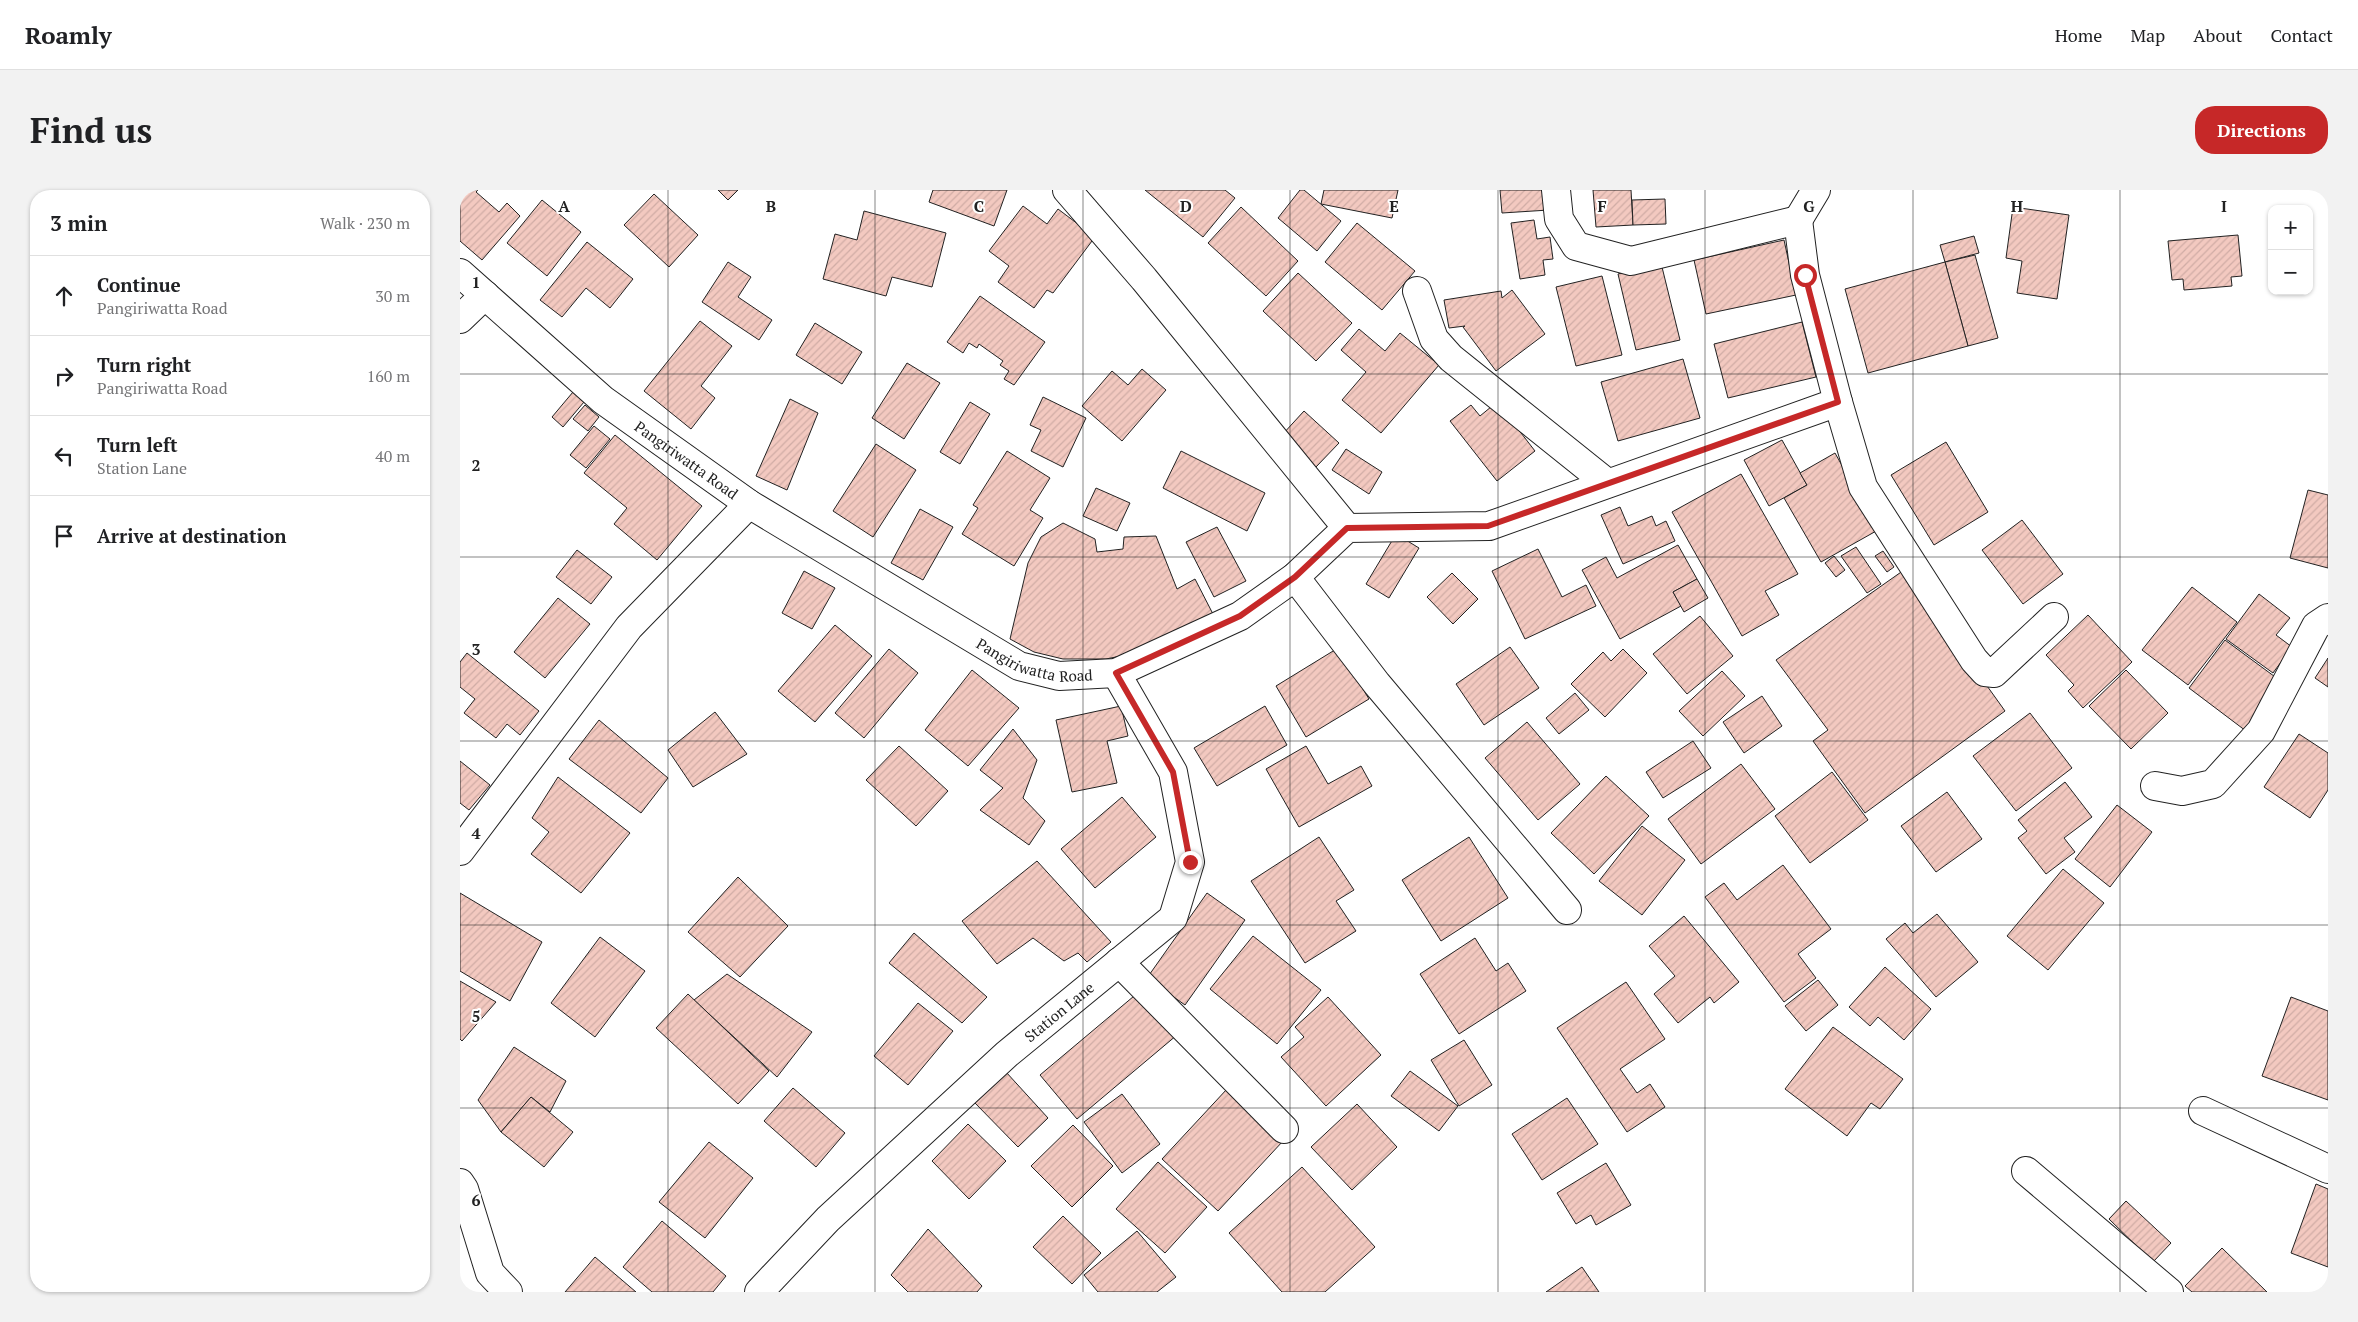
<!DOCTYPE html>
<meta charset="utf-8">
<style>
:root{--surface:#fff;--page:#f2f2f2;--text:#202124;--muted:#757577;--line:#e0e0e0;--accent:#c62828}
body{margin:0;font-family:"PT Serif",serif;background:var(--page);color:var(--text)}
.controls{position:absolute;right:15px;top:15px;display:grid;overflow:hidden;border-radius:10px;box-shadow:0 1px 4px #0004}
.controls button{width:45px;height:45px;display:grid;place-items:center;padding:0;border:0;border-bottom:1px solid var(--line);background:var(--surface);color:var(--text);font:25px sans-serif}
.stop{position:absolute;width:15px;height:15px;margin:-11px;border:4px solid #c62828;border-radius:50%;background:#fff}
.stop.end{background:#c62828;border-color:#fff;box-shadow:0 1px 5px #0008}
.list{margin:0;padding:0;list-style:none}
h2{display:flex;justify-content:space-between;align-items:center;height:65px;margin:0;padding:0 20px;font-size:21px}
h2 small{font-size:16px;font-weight:400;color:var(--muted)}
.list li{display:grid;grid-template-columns:32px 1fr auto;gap:15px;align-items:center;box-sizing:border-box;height:80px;padding:0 20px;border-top:1px solid var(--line)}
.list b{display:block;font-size:19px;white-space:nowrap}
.list p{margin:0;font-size:16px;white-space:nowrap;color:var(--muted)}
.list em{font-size:16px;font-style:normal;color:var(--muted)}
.icon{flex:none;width:28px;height:28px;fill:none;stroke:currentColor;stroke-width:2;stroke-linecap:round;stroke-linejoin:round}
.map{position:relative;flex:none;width:1868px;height:1102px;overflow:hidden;border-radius:20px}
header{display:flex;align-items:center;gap:30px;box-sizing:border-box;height:70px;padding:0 25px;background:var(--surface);border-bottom:1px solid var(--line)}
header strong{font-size:24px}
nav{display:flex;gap:28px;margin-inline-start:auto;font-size:18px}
.intro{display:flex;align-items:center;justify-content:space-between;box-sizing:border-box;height:120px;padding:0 30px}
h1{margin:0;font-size:35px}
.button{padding:12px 22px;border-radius:20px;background:var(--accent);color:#fff;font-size:18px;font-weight:700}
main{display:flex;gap:30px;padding:0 30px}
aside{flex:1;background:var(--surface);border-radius:20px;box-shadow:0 1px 4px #0004}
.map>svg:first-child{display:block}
.building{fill:url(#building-hatch);stroke:#222}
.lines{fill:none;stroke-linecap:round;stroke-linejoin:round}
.minor-casing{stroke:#222;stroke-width:30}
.minor{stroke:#fff;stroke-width:28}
.route{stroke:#c62828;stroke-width:6}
.grid{fill:none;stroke:#222;stroke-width:1;stroke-opacity:0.55}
.labels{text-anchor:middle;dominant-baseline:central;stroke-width:4;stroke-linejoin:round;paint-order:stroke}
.street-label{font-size:15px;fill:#222;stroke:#fff}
.grid-label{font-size:16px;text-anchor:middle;font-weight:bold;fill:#222;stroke:#fff;stroke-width:4;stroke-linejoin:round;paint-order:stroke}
</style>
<header>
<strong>Roamly</strong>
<nav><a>Home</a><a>Map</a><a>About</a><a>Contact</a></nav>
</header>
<div class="intro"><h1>Find us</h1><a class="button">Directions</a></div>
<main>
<aside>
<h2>3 min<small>Walk · 230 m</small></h2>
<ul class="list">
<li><svg class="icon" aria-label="ahead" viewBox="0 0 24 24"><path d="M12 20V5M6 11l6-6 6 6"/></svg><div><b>Continue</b><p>Pangiriwatta Road</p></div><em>30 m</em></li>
<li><svg class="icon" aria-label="right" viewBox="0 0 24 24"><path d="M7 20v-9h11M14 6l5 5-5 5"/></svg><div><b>Turn right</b><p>Pangiriwatta Road</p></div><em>160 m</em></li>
<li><svg class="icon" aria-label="left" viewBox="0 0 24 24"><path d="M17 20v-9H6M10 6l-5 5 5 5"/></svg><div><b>Turn left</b><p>Station Lane</p></div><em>40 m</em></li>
<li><svg class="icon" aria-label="arrive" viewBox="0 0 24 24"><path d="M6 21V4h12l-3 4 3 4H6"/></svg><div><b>Arrive at destination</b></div></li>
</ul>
</aside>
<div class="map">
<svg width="1868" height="1102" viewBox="0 0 1868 1102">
<defs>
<pattern id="building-hatch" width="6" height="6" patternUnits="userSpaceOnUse" patternTransform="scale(1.25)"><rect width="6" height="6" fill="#f3c9c0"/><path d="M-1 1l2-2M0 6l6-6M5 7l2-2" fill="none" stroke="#d0aca5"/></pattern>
</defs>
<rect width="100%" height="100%" fill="#fff"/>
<g class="building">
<path d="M0 0H18L16 2 39 22 47 13 60 26 22 70 0 51Z"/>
<path d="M258 0H278L268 10Z"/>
<path d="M473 0H547L534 36 469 12Z"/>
<path d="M685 0H765L775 8 743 47Z"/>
<path d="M840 0H844L881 31 857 61 818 28Z"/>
<path d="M864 0H938L932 28 861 14Z"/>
<path d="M1040 0H1088L1089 20 1042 23Z"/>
<path d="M1133 0H1171L1173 35 1136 37Z"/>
<path d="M194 4 238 45 209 77 164 35Z"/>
<path d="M1205 9 1206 34 1173 35 1172 10Z"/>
<path d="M82 10 121 42 87 86 47 53Z"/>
<path d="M563 16 587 34 598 19 635 47 593 103 587 100 574 118 538 92 549 76 529 61Z"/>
<path d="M781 17 838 71 806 106 748 53Z"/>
<path d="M1553 17 1609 25 1597 109 1557 103 1562 71 1546 68Z"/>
<path d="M404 21 486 43 472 97 432 87 426 106 363 89 375 44 397 50Z"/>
<path d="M1074 30 1077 49 1090 47 1093 69 1083 70 1085 85 1060 89 1051 33Z"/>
<path d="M897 33 955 81 922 120 865 72Z"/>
<path d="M1778 45 1782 86 1771 87 1772 96 1724 100 1723 89 1712 90 1708 51Z"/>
<path d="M1514 46 1519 63 1485 72 1480 55Z"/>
<path d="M1324 50 1336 105 1246 124 1234 70Z"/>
<path d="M127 52 173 89 150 118 126 98 102 127 80 110Z"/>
<path d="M1515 65 1538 148 1508 156 1485 72Z"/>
<path d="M268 72 291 87 278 107 312 130 299 150 242 112Z"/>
<path d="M1485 72 1508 156 1408 183 1385 99Z"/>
<path d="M1201 73 1220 150 1176 160 1158 84Z"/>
<path d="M838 83 892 133 856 171 803 121Z"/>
<path d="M1142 86 1162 165 1116 176 1096 97Z"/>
<path d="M1052 100 1085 144 1036 181 1003 137 1005 136 989 138 984 110 1041 101 1042 108Z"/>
<path d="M520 106 585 152 554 195 544 189 549 181 540 175 543 171 519 154 517 158 509 153 503 163 487 152Z"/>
<path d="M240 131 272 156 241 196 255 208 231 239 184 201Z"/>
<path d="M1342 132 1356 187 1268 208 1254 154Z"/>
<path d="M355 133 402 162 382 194 336 165Z"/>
<path d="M899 139 925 161 940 143 979 175 921 243 882 210 906 182 881 160Z"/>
<path d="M1223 169 1240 228 1158 251 1141 192Z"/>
<path d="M447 173 480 193 444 249 412 228Z"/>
<path d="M682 179 706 200 662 251 622 216 652 181 668 195Z"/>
<path d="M113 202 124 212 103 237 92 227Z"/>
<path d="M583 207 626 228 603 277 571 261 581 240 570 235Z"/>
<path d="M330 209 358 223 327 300 296 286Z"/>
<path d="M510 212 530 224 500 274 480 262Z"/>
<path d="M1037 212 1075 261 1037 291 990 231 1011 215 1020 226Z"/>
<path d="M125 215 139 227 128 241 113 229Z"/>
<path d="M844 221 879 253 856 277 822 245Z"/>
<path d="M134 236 150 249 126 278 110 265Z"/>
<path d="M155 245 242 316 197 370 154 334 167 318 124 283Z"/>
<path d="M1322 250 1347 295 1309 316 1284 270Z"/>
<path d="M1486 252 1528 322 1474 355 1431 285Z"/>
<path d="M416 254 456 280 413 347 373 321Z"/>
<path d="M886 259 922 282 909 304 872 280Z"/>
<path d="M547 261 590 288 570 320 583 328 554 376 502 344 518 318 513 315Z"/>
<path d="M721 261 805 303 787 341 703 298Z"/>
<path d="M1375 263 1418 340 1361 372 1324 308 1347 295 1340 283Z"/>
<path d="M1281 284 1338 384 1305 401 1319 425 1282 446 1212 322Z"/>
<path d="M636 298 670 313 657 341 623 326Z"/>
<path d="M1848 300 1868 305V378L1830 368Z"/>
<path d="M1160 317 1168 336 1192 326 1196 336 1206 331 1215 351 1163 374 1141 325Z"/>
<path d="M460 319 493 337 463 390 431 373Z"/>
<path d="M1562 330 1603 384 1563 414 1522 360Z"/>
<path d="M603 333 635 349 637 362 663 359 664 347 696 346 717 399 735 389 754 426 685 461 646 469H603L574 462 550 449 568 373 581 347Z"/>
<path d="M757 337 786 391 754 407 726 352Z"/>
<path d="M936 344 959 358 929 408 906 394Z"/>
<path d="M1218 355 1237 389 1213 402 1221 416 1160 449 1122 380 1146 367 1157 388Z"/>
<path d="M1396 357 1421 394 1407 403 1381 366Z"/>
<path d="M1078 359 1102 407 1126 395 1136 416 1065 449 1032 381Z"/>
<path d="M117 360 152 387 131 414 96 387Z"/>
<path d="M1423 361 1434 377 1427 382 1415 366Z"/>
<path d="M1374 366 1385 380 1376 387 1365 373Z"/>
<path d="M1444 380 1545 521 1405 623 1353 551 1368 540 1316 470Z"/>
<path d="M344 381 375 398 352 439 322 423Z"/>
<path d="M992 383 1018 409 993 434 967 407Z"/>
<path d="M1237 389 1248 408 1224 422 1213 402Z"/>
<path d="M1732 397 1777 432 1728 495 1682 460Z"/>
<path d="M1799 404 1830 428 1816 445 1832 457 1813 483 1766 449Z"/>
<path d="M98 408 130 434 85 488 54 462Z"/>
<path d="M1628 425 1672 472 1623 518 1608 501 1614 495 1586 465Z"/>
<path d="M1240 426 1273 466 1227 504 1193 464Z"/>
<path d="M375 435 412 466 355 532 318 501Z"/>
<path d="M1765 450 1822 492 1786 541 1729 498Z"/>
<path d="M1050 457 1079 498 1024 535 996 494Z"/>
<path d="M878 458 909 509 846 547 816 496Z"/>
<path d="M429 459 458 483 404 548 375 523Z"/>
<path d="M1163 459 1187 483 1145 527 1111 494 1143 462 1151 471Z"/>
<path d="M7 463 79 521 60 545 47 534 36 548 4 523 15 509 0 497V472Z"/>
<path d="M1868 468V497L1855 488Z"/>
<path d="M512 480 559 518 508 576 465 540Z"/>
<path d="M1666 480 1708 523 1671 559 1629 516Z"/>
<path d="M1262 481 1285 506 1243 546 1219 521Z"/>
<path d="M1115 503 1129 520 1099 544 1086 528Z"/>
<path d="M1302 506 1322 536 1284 563 1263 532Z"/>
<path d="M661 516 668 546 647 551 657 593 612 602 596 530Z"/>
<path d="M805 516 827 555 757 596 734 558Z"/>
<path d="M255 522 287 564 233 597 208 560Z"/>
<path d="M1570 523 1612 578 1556 621 1513 566Z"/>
<path d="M139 530 208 588 181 623 109 569Z"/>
<path d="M1067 532 1120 594 1078 630 1025 568Z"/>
<path d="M553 539 577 570 563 608 585 631 569 655 520 620 543 598 520 580Z"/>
<path d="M1839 544 1868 563V600L1850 628 1804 597Z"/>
<path d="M1233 551 1251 578 1203 608 1186 582Z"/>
<path d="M439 556 488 601 456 636 406 590Z"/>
<path d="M846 556 868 594 901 576 912 596 839 637 806 579Z"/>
<path d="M0 571 30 595 9 620 0 613Z"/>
<path d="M1281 574 1315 619 1241 674 1208 629Z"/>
<path d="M1372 582 1408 630 1350 673 1315 626Z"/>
<path d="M1146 586 1189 626 1134 684 1091 643Z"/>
<path d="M98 587 170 643 121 703 71 664 89 642 72 628Z"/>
<path d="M1605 592 1632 627 1604 648 1615 662 1586 684 1558 648 1567 641 1558 630Z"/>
<path d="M1487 602 1522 649 1476 682 1441 636Z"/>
<path d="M662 607 696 647 635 698 601 659Z"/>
<path d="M1657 615 1692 642 1650 697 1615 669Z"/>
<path d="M1182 636 1225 670 1182 725 1139 691Z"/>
<path d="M859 647 894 700 876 711 896 741 845 773 791 691Z"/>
<path d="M1009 647 1048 708 981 751 942 690Z"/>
<path d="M577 671 651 752 627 772 618 763 604 771 573 748 537 774 502 731Z"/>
<path d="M1323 675 1371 739 1338 764 1356 788 1324 812 1245 707 1264 693 1277 710Z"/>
<path d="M1603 679 1644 713 1588 780 1547 746Z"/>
<path d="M278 687 328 736 280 787 228 742Z"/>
<path d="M0 703 82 752 50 811 0 781Z"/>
<path d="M747 703 785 730 725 815 687 788Z"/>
<path d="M1477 724 1518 772 1476 807 1426 749 1445 733 1453 743Z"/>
<path d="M1224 726 1279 792 1254 813 1250 807 1218 833 1194 804 1215 786 1189 756Z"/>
<path d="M454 743 527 807 502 833 429 773Z"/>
<path d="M793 746 861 800 817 854 750 799Z"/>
<path d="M140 747 185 781 135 847 91 813Z"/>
<path d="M1015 748 1036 781 1048 773 1066 801 999 844 960 784Z"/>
<path d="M1425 777 1471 819 1444 850 1418 827 1410 836 1389 817Z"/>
<path d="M267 784 352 842 317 887 234 810Z"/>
<path d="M1358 790 1378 815 1346 841 1325 816Z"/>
<path d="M0 791 36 812 2 851 0 849Z"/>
<path d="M1166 792 1205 849 1160 879 1177 903 1190 894 1205 917 1167 942 1097 838Z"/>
<path d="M680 801 717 845 617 929 580 885Z"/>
<path d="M228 804 309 881 278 914 196 838Z"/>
<path d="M868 807 921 865 866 916 821 867 844 847 835 837Z"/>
<path d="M1831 807 1868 821V910L1802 886Z"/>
<path d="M458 813 493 841 448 895 414 866Z"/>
<path d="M1373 837 1443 889 1420 919 1411 913 1387 946 1325 899Z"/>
<path d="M1004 850 1032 895 999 916 971 870Z"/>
<path d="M54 857 106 891 90 922 71 907 41 942 18 910Z"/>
<path d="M950 881 998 916 979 941 931 906Z"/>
<path d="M546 882 588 928 558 957 514 912Z"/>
<path d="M333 898 385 943 356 977 304 931Z"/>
<path d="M767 899 823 951 758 1021 702 969Z"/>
<path d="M662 904 700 954 662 983 624 932Z"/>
<path d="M71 907 113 942 84 977 41 942Z"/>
<path d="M1107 908 1138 954 1082 990 1052 944Z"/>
<path d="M897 914 937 957 892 1000 851 957Z"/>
<path d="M508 934 546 971 509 1009 472 971Z"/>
<path d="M613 935 653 976 612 1017 571 976Z"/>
<path d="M249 952 293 988 245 1048 199 1012Z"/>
<path d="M698 972 747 1017 705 1063 656 1019Z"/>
<path d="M1146 973 1171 1015 1136 1035 1131 1025 1116 1034 1097 1003Z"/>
<path d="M842 977 915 1057 865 1102H822L769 1043Z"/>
<path d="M1856 994 1868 999V1077L1831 1063Z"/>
<path d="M1666 1011 1711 1053 1693 1072 1649 1029Z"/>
<path d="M603 1026 641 1063 612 1094 573 1057Z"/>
<path d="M202 1031 266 1086 253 1102H192L163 1077Z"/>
<path d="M468 1039 522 1096 517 1102H448L431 1085Z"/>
<path d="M677 1041 716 1087 697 1102H638L624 1085Z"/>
<path d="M1762 1058 1807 1102H1732L1725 1096Z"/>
<path d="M135 1067 176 1102H105Z"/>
<path d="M1122 1077 1139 1102H1086Z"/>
</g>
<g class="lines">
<g class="minor-casing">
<g id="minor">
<path d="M607 0 684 89 887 338"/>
<path d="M1096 0 1099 29 1116 56 1171 71 1338 30"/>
<path d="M1338 30 1356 0"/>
<path id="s1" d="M0 83 143 210 289 314 559 476 599 486 656 483 780 426 835 387 887 338 1029 336 1378 212 1345 85 1338 30"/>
<path d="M957 101 974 149 991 168 1147 293"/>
<path d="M0 129 25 105"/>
<path d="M1378 212 1403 297 1514 470 1525 482 1534 483 1594 427"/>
<path d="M835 387 917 494 1107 720"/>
<path d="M1695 596 1722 601 1753 594 1801 541 1856 436 1868 428"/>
<path d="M0 661 169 437 289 314"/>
<path d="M659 772 824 939"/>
<path d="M1743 921 1868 979"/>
<path d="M1566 981 1709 1102"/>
<path d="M0 993 4 999 30 1083 48 1102"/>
<path id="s2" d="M299 1102 368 1029 547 864 713 728 730 672 713 582 656 483"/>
</g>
</g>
<use href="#minor" class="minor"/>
</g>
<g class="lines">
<path class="route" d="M730 672 713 582 656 483 780 426 835 387 887 338 1028 336 1378 212 1345 85"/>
</g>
<path class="grid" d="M208 0V1102M415 0V1102M623 0V1102M830 0V1102M1038 0V1102M1245 0V1102M1453 0V1102M1660 0V1102M0 184H1868M0 367H1868M0 551H1868M0 735H1868M0 918H1868"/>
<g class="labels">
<g class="street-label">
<text stroke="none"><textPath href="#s1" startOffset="294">Pangiriwatta Road</textPath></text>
<text stroke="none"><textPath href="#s1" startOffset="699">Pangiriwatta Road</textPath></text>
<text stroke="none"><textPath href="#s2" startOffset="411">Station Lane</textPath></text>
</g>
</g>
<g class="grid-label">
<text x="104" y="22">A</text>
<text x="311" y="22">B</text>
<text x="519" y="22">C</text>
<text x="726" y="22">D</text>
<text x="934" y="22">E</text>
<text x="1142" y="22">F</text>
<text x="1349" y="22">G</text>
<text x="1557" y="22">H</text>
<text x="1764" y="22">I</text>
<text x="16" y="98">1</text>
<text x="16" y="281">2</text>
<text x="16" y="465">3</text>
<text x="16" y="649">4</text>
<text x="16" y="832">5</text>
<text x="16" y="1016">6</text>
</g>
</svg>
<div class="controls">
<button>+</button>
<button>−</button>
</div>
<div class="stop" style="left:1345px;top:85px"></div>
<div class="stop end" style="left:730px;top:672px"></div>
</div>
</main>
